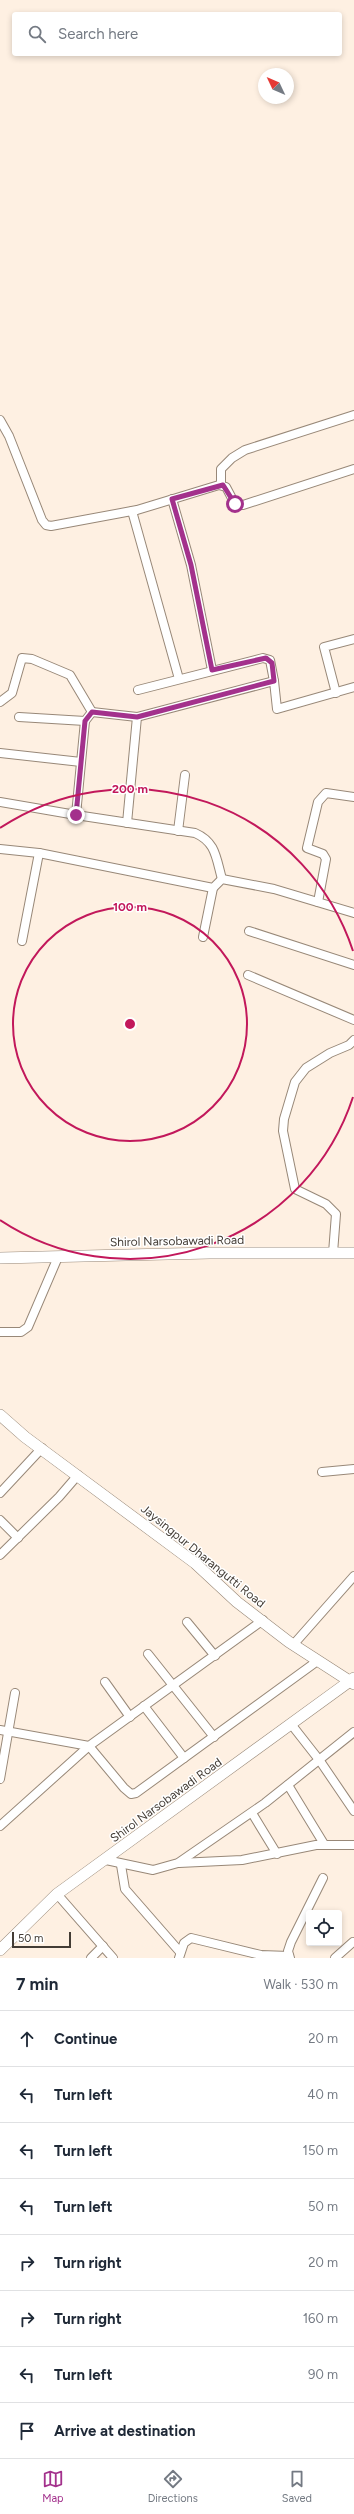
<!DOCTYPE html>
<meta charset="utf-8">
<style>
:root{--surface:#fff;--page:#f6f6f7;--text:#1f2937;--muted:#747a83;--line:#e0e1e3;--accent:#a3318c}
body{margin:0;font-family:Figtree,sans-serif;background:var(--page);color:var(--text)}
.controls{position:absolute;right:12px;bottom:12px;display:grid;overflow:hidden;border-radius:4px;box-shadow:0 2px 6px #0003}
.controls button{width:36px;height:36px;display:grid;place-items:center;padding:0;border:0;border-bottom:1px solid var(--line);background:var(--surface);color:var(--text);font:20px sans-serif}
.compass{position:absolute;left:258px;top:68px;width:36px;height:36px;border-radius:50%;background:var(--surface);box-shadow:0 2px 6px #0003;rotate:314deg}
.scale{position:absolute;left:12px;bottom:10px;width:59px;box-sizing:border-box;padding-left:4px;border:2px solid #433c35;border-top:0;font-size:11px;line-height:14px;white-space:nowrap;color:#433c35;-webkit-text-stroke:3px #fff;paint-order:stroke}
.stop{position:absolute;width:12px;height:12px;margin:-9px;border:3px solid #a3318c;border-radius:50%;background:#fff}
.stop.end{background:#a3318c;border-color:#fff;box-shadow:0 1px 4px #0008}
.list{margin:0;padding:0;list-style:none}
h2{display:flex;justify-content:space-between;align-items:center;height:52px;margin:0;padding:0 16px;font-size:17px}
h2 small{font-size:13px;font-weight:400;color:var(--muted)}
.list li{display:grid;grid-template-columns:26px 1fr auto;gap:12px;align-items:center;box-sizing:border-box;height:56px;padding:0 16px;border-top:1px solid var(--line)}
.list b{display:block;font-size:15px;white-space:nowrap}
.list em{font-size:13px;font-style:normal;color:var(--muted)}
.icon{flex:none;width:22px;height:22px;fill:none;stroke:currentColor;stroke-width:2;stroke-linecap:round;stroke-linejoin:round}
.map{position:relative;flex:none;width:354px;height:1958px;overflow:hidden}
.search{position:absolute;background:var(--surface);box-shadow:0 2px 6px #0003;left:12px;right:12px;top:12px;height:44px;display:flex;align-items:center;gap:10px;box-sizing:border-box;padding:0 14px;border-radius:4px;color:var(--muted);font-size:15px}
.sheet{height:500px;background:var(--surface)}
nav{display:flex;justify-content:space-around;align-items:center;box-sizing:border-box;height:56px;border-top:1px solid var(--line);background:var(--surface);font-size:11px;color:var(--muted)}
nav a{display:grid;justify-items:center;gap:2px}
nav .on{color:var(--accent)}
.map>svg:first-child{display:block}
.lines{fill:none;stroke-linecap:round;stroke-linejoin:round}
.street-casing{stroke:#988878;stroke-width:10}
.secondary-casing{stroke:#988878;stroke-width:12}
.street{stroke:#fff;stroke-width:8}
.secondary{stroke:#fff;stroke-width:11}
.route{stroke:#a3318c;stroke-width:5}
.ring{fill:none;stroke:#c2185b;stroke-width:2}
.labels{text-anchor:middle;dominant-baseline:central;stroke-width:3;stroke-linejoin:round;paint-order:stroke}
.street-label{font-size:12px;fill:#433c35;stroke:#fff}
.centre{fill:#c2185b;stroke:#fff;stroke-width:2}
.ring-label{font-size:12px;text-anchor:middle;font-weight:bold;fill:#c2185b;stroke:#fff;stroke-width:3;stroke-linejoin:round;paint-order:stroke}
</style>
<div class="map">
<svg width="354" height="1958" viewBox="0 0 354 1958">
<rect width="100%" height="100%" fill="#fef0e2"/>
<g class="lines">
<g class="street-casing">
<g id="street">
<path d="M0 420 9 436 42 520 46 525 51 526 137 510 219 485 226 487 235 504 243 505 354 469"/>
<path d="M221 485V469L232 458 245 450 354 415"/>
<path d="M172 499 191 565 212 670"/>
<path d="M132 511 179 679"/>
<path d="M138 690 263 658 270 660 274 681"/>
<path d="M336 693 324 647 354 639"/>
<path d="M0 702 12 693 22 658 32 659 70 675 92 712 85 721 76 815 0 802"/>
<path d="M92 712 137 717 274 681 277 709 354 687"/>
<path d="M19 717 85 721"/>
<path d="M0 753 81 762"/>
<path d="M76 815 195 833C216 842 216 858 222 879"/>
<path d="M127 823 137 717"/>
<path d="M178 831 185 775"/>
<path d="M0 849 39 853 213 888 222 879 274 889 354 913"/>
<path d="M318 902 326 859 323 854 307 848 318 802 326 793 354 797"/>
<path d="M249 931 354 965"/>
<path d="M203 937 213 888"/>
<path d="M22 941 39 853"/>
<path d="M248 975 354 1020"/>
<path d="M333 1253 336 1214 326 1204 295 1189 283 1131 284 1119 295 1082 306 1068 330 1053 349 1045 354 1040"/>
<path d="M0 1332H21L28 1327 58 1257"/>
<path d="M322 1472 354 1469"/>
<path d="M0 1493 42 1448"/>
<path d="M0 1520 18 1538"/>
<path d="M0 1555 59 1497 78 1475"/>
<path d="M187 1622 215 1656"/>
<path d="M293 1645 354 1576"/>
<path d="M148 1654 214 1737"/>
<path d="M105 1682 130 1717"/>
<path d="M144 1706 184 1758"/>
<path d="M291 1724 320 1761 354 1811"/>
<path d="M0 1730 89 1746 263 1620"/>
<path d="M0 1779 15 1693"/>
<path d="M288 1785 324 1844"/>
<path d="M252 1813 277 1854"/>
<path d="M0 1826 89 1746 124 1788 131 1794 136 1793 316 1662"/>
<path d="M106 1860 153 1870 178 1863 265 1803 354 1732"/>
<path d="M179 1863 242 1860 316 1845H354"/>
<path d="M121 1865 125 1889 180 1952"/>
<path d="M57 1894 113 1958"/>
<path d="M91 1958 103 1946"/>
<path d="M179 1958 184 1943 191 1938 261 1955 289 1956"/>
<path d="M290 1958 288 1951 291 1942 323 1878"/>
<path d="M335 1958 353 1942"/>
</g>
</g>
<g class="secondary-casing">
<g id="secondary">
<path d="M0 1258 210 1253H354"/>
<path d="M0 1415 25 1437 195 1563 237 1602 289 1642 354 1684"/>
<path d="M0 1950 57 1894 354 1678"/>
</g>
</g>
<use href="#street" class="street"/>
<use href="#secondary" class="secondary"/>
</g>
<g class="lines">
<path class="route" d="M76 815 85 721 92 712 137 717 274 681 272 663 266 658 212 670 191 565 172 499 223 485 235 504"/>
</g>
<g class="ring">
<circle cx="130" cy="1024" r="117"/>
<path d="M353 1097A235 235 0 0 1 0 1220M0 828A235 235 0 0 1 353 951"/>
</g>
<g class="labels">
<g class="street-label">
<text transform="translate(177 1241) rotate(-1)">Shirol Narsobawadi Road</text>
<text transform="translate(203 1556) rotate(39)">Jaysingpur Dharangutti Road</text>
<text transform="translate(166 1800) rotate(-36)">Shirol Narsobawadi Road</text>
</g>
</g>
<circle cx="130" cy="1024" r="6" class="centre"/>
<g class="ring-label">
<text x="130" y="793">200 m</text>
<text x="130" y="911">100 m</text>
</g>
</svg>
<div class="controls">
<button><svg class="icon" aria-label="locate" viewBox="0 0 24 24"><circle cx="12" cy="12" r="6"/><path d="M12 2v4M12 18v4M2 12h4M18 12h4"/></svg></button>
</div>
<svg class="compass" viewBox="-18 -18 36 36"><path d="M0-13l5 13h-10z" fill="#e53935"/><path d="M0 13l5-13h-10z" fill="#747a83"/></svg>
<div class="scale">50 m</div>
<div class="stop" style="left:235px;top:504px"></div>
<div class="stop end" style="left:76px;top:815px"></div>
<div class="search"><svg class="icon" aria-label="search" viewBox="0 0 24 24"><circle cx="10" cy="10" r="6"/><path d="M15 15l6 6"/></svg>Search here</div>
</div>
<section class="sheet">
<h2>7 min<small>Walk · 530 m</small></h2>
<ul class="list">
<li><svg class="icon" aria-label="ahead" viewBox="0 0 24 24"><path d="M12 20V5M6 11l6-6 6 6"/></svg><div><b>Continue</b></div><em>20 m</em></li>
<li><svg class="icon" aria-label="left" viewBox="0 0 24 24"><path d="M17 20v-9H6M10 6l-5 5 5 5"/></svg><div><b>Turn left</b></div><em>40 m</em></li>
<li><svg class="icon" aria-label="left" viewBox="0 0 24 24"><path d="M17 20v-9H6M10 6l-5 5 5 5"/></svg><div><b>Turn left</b></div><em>150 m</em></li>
<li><svg class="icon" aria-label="left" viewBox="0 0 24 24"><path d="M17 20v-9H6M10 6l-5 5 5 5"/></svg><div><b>Turn left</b></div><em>50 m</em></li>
<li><svg class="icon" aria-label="right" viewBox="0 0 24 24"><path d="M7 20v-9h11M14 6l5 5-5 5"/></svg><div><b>Turn right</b></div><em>20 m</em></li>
<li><svg class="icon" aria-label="right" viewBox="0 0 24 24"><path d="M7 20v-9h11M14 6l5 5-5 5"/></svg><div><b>Turn right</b></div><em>160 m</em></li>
<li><svg class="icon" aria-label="left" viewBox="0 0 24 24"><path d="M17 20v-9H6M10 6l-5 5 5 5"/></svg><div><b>Turn left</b></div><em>90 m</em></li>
<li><svg class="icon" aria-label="arrive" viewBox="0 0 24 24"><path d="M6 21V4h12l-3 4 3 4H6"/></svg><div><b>Arrive at destination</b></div></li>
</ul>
</section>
<nav>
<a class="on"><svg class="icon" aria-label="map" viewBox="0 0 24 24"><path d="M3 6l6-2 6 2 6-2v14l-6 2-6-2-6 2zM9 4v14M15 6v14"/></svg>Map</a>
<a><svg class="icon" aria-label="directions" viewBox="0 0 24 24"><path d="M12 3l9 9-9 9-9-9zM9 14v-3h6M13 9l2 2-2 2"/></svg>Directions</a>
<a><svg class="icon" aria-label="saved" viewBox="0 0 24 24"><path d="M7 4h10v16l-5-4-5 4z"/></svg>Saved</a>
</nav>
